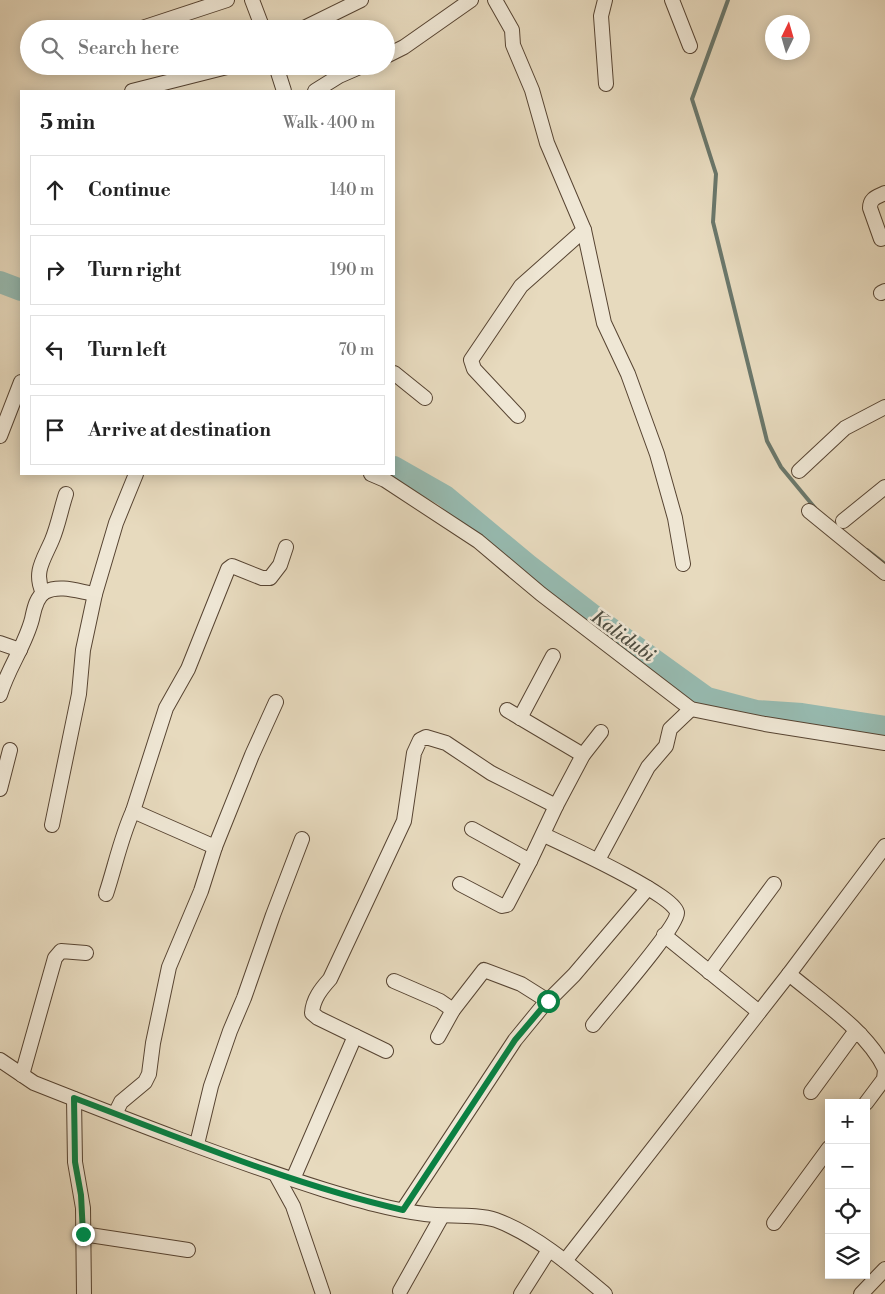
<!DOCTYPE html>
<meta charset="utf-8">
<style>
:root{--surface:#fff;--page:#f2f2f2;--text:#222;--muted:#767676;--line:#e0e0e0}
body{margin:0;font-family:"Libre Bodoni",serif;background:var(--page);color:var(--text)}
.controls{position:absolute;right:15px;bottom:15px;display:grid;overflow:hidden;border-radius:0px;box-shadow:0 2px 12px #0003}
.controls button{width:45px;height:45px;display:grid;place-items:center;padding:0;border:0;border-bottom:1px solid var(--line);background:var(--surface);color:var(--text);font:25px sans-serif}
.compass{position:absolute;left:765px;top:15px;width:45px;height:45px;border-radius:50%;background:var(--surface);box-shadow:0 2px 12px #0003;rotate:5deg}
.stop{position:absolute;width:15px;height:15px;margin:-11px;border:4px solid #0b8043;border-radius:50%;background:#fff}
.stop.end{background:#0b8043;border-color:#fff;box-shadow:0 1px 5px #0008}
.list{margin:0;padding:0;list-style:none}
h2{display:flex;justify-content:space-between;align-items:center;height:65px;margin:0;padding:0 20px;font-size:21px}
h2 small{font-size:16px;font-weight:400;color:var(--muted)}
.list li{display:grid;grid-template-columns:32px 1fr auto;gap:15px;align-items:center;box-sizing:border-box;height:70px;margin:0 10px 10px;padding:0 10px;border:1px solid var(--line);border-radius:0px}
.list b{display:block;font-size:19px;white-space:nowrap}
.list em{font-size:16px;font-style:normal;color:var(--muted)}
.icon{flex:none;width:28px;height:28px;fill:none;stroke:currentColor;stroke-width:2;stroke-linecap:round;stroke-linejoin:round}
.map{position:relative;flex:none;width:885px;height:1294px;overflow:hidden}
.search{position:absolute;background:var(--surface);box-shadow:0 2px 12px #0003;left:20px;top:20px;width:375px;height:55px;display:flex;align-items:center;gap:12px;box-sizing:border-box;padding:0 18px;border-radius:28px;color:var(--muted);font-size:19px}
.panel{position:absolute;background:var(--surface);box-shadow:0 2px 12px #0003;left:20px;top:90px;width:375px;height:385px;border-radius:0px}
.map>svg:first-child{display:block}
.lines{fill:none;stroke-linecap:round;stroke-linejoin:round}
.stream{stroke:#6a776b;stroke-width:4}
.river{stroke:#97bbb1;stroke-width:22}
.minor-casing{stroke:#574432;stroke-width:16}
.minor{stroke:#efe7d5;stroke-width:14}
.route{stroke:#0b8043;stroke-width:6}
.labels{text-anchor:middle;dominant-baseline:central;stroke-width:5;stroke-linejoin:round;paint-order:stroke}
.water-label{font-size:19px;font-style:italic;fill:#4e4d40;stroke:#efe7d5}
</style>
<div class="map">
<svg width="885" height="1294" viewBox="0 0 885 1294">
<rect width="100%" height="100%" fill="#e7dabe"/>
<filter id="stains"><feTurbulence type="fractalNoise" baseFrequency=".004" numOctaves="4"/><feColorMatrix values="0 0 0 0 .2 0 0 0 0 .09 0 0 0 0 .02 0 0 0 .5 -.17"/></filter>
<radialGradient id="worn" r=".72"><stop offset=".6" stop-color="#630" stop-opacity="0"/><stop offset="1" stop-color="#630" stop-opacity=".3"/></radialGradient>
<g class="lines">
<g class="stream">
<path d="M728 0 692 99 716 174 713 222 767 441 781 467 815 508"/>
<path d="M867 550 885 564"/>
</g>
<g class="river">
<path d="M0 282 21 290"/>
<path d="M394 467 445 496 528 565 603 623 707 698 756 711 802 714 885 727"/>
</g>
<g class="minor-casing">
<g id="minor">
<path d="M252 0 263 29"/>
<path d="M495 0 512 30 513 45 532 90 547 143 584 230 604 323 628 374 657 454 675 518 683 564"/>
<path d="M605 0 601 16 606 84"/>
<path d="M672 0 690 46"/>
<path d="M139 29 227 0"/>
<path d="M302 29 361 0"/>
<path d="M386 56 404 47 471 0"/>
<path d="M276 66 284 91"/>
<path d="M132 91 231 66"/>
<path d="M315 91 339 76 362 66"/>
<path d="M881 239 870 208C870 198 877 197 885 193"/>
<path d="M881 293 885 291"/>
<path d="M394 373 425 398"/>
<path d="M518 416 474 369 471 360 521 286 584 230"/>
<path d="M0 436 21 382"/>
<path d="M799 471 845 428 885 407"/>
<path d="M371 474 385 480 478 541 541 594 691 709 765 724 885 743"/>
<path d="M809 511 885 573"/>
<path d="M843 521 885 487"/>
<path d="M43 593C33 572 44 559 52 540 58 526 61 509 66 494"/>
<path d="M0 643 20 650"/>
<path d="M0 695C8 668 25 646 32 619 34 610 36 597 45 592 60 584 80 592 95 594"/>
<path d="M507 710 583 755"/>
<path d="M520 718 553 656"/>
<path d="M0 789 10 750"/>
<path d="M556 806 583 755 601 732"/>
<path d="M52 825 79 694 83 650 95 594 116 523 136 474"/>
<path d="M544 835C563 844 677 896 677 913 677 928 606 1008 593 1025"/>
<path d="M215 847 133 811 166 708 188 669 228 569 232 566 262 578H270L280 565 286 547"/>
<path d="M598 860 648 767 666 746 670 729 691 709"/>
<path d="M460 884 502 906 507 905 530 861"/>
<path d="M106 894C115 867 121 837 133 811"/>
<path d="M664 935 759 1012"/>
<path d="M709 972 774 884"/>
<path d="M789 974C820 1000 868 1032 885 1069"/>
<path d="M394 981 440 1001 453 1010"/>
<path d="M438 1037 453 1010 484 970 521 984 548 1001"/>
<path d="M386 1051 318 1018 312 1013C313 999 321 989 330 979L404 821 414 753 420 740 426 737 446 743 491 773 556 806 530 861 472 829"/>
<path d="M0 1060 34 1083C130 1121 227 1159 325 1190 358 1200 391 1210 425 1214 446 1217 476 1213 496 1220 536 1235 573 1267 605 1294"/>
<path d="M22 1075 55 958 61 951 86 953"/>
<path d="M811 1092 852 1036 860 1034"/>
<path d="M74 1099 75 1162 83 1208 84 1294"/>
<path d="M866 1103 884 1079 885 1070"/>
<path d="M115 1114 121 1102 145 1082 149 1074 153 1043 169 967 201 891 215 847 252 755 276 702"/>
<path d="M197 1144 211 1086 230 1031 244 998 273 915 302 839"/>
<path d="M276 1175 293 1206 323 1294"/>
<path d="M293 1179 355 1036"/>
<path d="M403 1210 515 1040 542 1007 574 975 648 888"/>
<path d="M774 1223 829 1148"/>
<path d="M83 1234 188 1250"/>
<path d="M565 1261 789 974 885 846"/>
<path d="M400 1291 442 1216"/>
<path d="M521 1294 549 1250"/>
<path d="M861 1294 885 1269"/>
</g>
</g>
<use href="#minor" class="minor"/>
</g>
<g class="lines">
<path class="route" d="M83 1234 81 1195 75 1162 74 1098C183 1139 290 1184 403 1210L515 1040 548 1001"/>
</g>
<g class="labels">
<g class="water-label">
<text transform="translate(623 636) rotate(36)">Kalidubi</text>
</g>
</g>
<rect width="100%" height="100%" filter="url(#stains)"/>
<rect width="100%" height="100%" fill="url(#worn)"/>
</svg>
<div class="controls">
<button>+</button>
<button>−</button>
<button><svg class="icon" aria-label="locate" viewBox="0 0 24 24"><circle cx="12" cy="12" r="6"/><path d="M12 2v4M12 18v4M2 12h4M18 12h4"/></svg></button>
<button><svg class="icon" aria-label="layers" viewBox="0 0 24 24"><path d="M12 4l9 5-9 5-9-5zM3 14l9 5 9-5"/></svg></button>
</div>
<svg class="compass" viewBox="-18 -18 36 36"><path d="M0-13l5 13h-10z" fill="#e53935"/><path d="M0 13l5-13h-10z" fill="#767676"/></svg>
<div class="stop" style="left:548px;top:1001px"></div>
<div class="stop end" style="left:83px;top:1234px"></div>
<div class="search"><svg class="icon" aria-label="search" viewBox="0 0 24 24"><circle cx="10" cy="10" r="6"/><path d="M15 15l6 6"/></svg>Search here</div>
<section class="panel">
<h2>5 min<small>Walk · 400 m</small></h2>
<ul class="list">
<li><svg class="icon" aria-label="ahead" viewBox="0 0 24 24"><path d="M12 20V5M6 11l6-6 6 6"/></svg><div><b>Continue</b></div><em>140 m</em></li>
<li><svg class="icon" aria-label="right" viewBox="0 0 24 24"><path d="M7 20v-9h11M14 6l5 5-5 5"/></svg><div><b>Turn right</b></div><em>190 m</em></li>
<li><svg class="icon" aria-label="left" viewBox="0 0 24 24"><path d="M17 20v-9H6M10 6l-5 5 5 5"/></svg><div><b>Turn left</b></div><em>70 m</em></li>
<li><svg class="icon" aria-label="arrive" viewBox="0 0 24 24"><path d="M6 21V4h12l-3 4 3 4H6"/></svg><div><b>Arrive at destination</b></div></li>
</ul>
</section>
</div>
